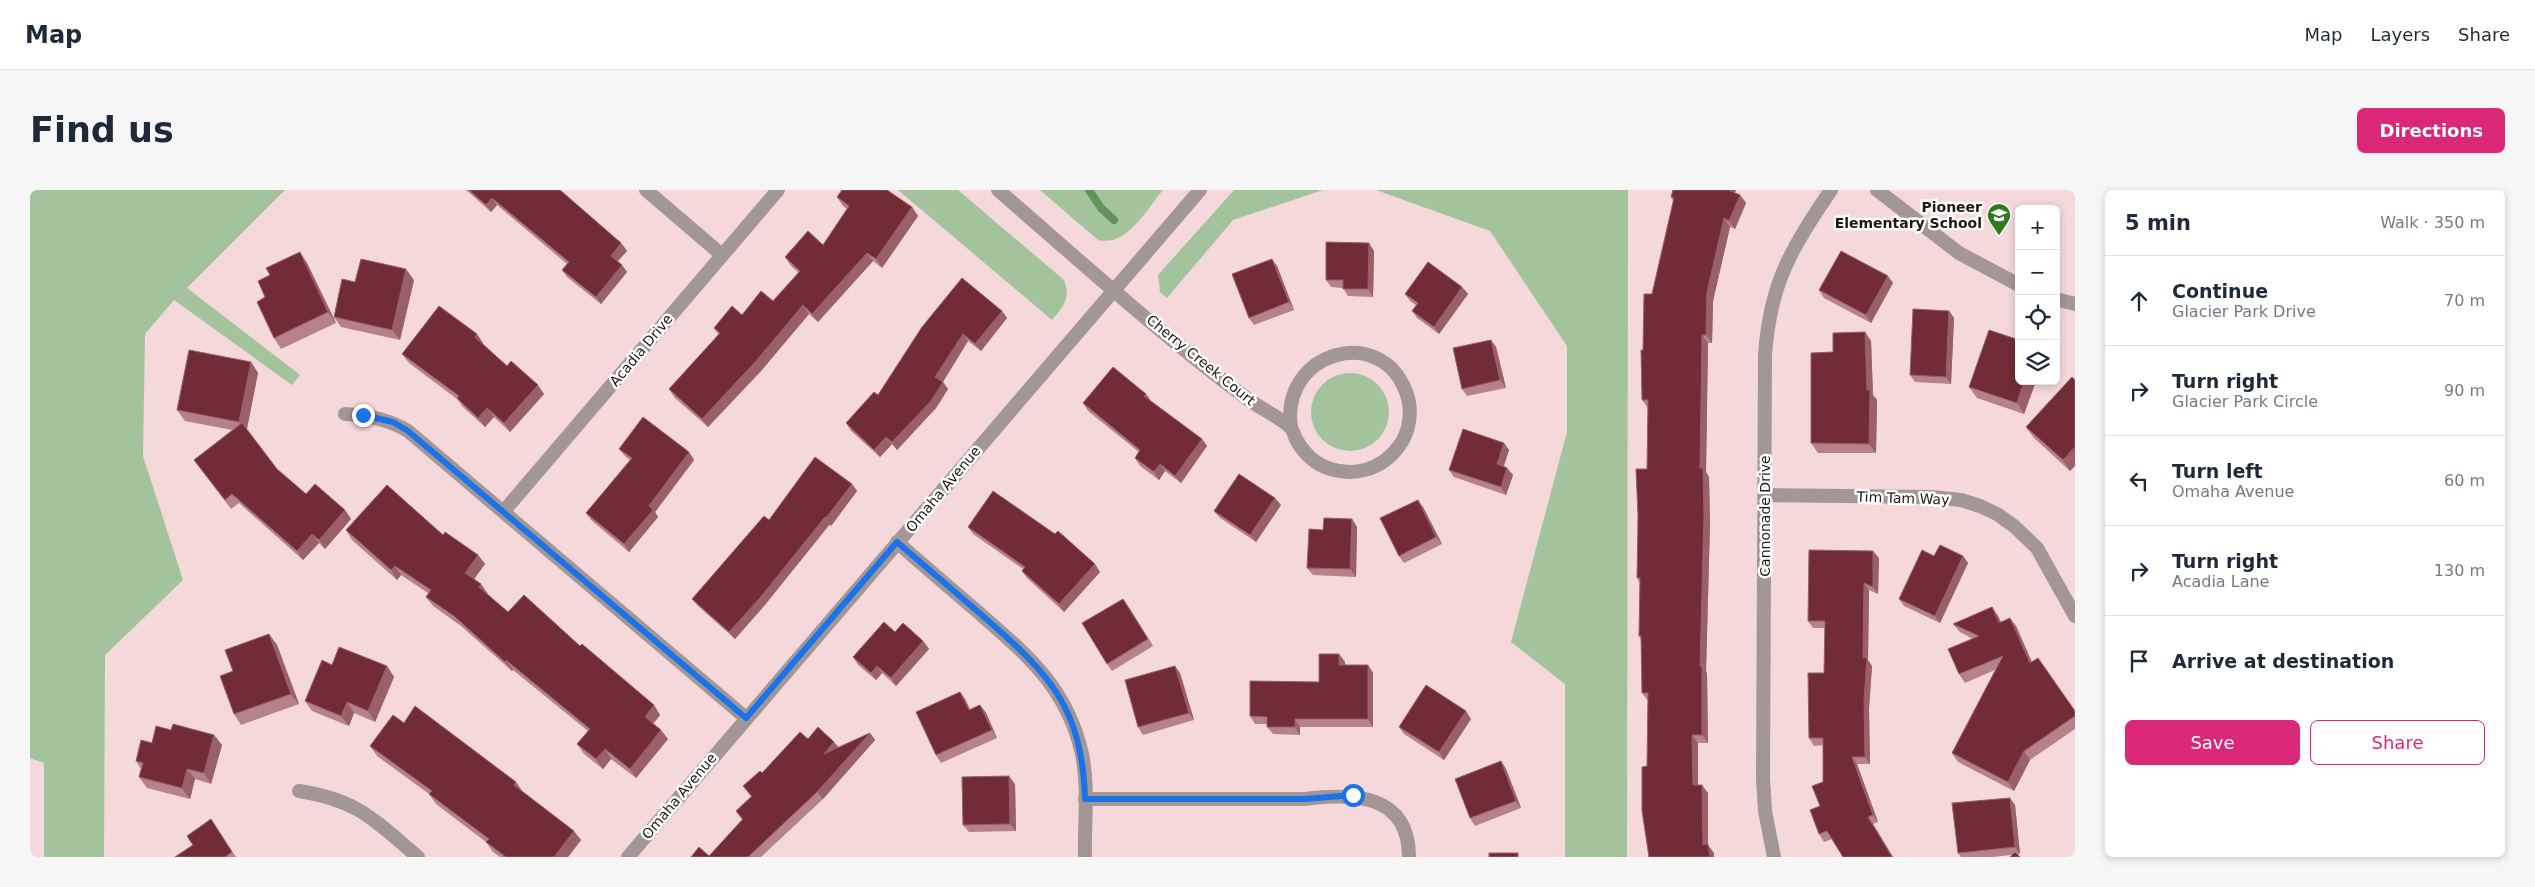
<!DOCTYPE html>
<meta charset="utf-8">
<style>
:root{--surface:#fff;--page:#f6f6f7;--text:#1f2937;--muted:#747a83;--line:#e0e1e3;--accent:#db2777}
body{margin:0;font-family:"DejaVu Sans",sans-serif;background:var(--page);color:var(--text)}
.controls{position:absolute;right:15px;top:15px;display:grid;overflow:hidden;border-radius:8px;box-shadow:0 2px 8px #0003}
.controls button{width:45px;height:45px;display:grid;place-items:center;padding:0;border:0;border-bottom:1px solid var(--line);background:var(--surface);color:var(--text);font:25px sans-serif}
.stop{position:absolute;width:15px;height:15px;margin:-11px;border:4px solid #1a73e8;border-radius:50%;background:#fff}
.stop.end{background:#1a73e8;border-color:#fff;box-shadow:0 1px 5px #0008}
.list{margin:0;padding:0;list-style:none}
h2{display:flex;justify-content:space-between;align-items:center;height:65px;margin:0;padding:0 20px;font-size:21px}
h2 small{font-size:16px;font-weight:400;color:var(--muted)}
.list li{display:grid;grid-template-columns:32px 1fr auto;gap:15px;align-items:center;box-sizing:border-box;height:90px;padding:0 20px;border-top:1px solid var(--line)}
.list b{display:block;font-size:19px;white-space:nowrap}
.list p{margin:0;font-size:16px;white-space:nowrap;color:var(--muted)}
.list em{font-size:16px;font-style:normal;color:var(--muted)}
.actions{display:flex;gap:10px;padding:15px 20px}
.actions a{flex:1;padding:11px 0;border:1px solid var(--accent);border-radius:8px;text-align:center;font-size:18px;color:var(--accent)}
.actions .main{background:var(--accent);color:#fff}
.icon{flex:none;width:28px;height:28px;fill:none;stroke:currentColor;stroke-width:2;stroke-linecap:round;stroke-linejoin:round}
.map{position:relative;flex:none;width:2045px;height:667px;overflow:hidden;border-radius:8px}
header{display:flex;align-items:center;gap:30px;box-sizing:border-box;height:70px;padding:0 25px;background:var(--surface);border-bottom:1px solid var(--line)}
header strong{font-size:24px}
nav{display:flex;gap:28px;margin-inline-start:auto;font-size:18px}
.intro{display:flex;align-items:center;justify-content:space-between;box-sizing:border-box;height:120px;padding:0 30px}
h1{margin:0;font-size:35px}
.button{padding:12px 22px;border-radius:8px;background:var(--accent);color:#fff;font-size:18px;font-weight:700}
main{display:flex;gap:30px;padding:0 30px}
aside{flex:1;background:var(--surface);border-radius:8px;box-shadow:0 2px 8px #0003}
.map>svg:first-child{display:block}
.green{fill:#a2c39c}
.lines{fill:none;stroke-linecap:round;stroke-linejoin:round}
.stream{stroke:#63935a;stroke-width:8}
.minor{stroke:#a29696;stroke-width:14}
.wall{fill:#b48287}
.shaded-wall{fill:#996066}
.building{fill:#722c35;stroke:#996066}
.route{stroke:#1a73e8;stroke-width:6}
.labels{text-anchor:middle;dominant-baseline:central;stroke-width:5;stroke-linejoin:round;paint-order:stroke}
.poi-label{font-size:14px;font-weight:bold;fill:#201616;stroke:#fff;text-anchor:end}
.street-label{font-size:14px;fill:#201616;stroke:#fff}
</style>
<header>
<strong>Map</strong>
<nav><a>Map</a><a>Layers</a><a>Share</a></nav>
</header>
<div class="intro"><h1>Find us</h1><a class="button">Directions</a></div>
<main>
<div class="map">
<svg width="2045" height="667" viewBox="0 0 2045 667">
<rect width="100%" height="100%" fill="#f5d8d9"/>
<g class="green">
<path d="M0 0H255L157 98 270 185 262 195 144 110 115 144 113 266 153 390 75 465 74 667H14V573L0 568Z"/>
<path d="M868 0H928L1034 90C1041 108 1033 117 1022 130Z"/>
<path d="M1010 0H1133C1116 20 1097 57 1068 50Z"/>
<path d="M1204 0H1293L1203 30 1137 108 1130 102 1128 85Z"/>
<path d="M1346 0H1598L1597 667H1535V494L1481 452 1537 242V156L1460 41Z"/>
<circle cx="1320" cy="222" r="39"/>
</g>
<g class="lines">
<path class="stream" d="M1059 0 1071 18 1084 30"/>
<g class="minor">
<path d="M616 0 692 65"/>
<path d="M968 0C1049 70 1129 143 1215 207 1229 218 1246 225 1259 236 1263 239 1264 245 1266 249 1272 261 1283 272 1295 277 1323 288 1352 280 1369 256 1380 242 1383 219 1376 202 1351 133 1250 162 1261 237"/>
<path d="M1847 0 1929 63 1989 95"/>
<path d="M2026 109 2045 114"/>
<path d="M315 224C338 225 358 229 378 241L716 528"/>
<path d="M1735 305 1902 307 1931 310 1950 316 1967 324 1984 336 2007 358 2045 426"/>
<path d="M474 321 748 0"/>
<path d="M867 352C894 376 921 399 948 422 997 465 1037 497 1052 564 1059 597 1054 634 1055 667"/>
<path d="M269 601C328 610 344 630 388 667"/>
<path d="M1055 609H1275C1322 603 1379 603 1379 667"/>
<path d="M598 667 1170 0"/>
<path d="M1744 667 1735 621 1733 589 1735 165C1740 93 1761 59 1801 0"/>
</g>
</g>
<g class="wall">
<path d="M436 0H530L591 53 597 61 588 71 597 82 571 114 537 87 532 80 537 74 467 15 461 22Z"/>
<path d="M1705 3 1710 5 1716 13 1705 39 1700 37 1683 111 1682 153H1678L1676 282 1679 287 1680 333 1676 481 1677 484 1678 553H1668V595L1678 603V655L1684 663 1617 576 1618 511 1612 503 1611 450 1609 446 1610 393 1607 388 1617 279 1618 218 1612 210 1613 160 1622 104 1643 11 1641 7Z"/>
<path d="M807 7 882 17 888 26 852 78 843 71 788 132 779 124 731 181 678 237 645 208 639 199 689 145 684 138 712 125 743 111 769 83 761 76 755 67 793 55 817 19 813 16Z"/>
<path d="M1344 61 1343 107 1318 106 1313 98 1301 97 1296 90Z"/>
<path d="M277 73 306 133 251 159 244 148 235 107Z"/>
<path d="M1247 76 1264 120 1224 135 1219 128Z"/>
<path d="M384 90 370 150 311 137 304 127 325 92Z"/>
<path d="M1863 93 1841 133 1794 108 1789 100Z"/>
<path d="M1432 97 1438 104 1409 144 1387 128 1382 121 1386 115 1380 111 1375 104Z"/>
<path d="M972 121 977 128 951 161 938 151 913 192 918 199 906 218 867 260 862 254 850 267 821 241 816 233 848 205 892 137Z"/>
<path d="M1919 121 1924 128 1921 194 1885 192 1880 185Z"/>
<path d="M1835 142 1841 151 1843 205 1847 210 1846 263H1788L1781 253 1803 162Z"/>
<path d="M1461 150 1466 157 1476 198 1437 206 1432 199Z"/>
<path d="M453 153V154L477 176 514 204 480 242 464 227 455 237 433 217 427 209 379 173 372 164Z"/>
<path d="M221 172 228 183 217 239 247 279 276 304 315 320 321 329 295 359 289 353 273 370 209 313 201 319 164 270 202 240 155 231 147 220Z"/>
<path d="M2042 187 2040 281 2004 248 1996 237Z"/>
<path d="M1989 191H2006L1994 224 1947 208 1939 197Z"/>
<path d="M1116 204 1121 211 1172 249 1177 256 1151 293 1135 281 1129 290 1110 276 1105 268 1109 262 1058 221 1053 213Z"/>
<path d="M1474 253 1479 260 1474 276 1477 278 1483 285 1476 305 1424 287 1419 280Z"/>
<path d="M589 259 659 262 664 270 625 322 628 327 599 362 561 330 556 323 600 270 595 266Z"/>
<path d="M822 294 827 301 801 336 800 334 734 416 705 449 668 416 662 409 739 330Z"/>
<path d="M1251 315 1226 352 1190 328 1184 321Z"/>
<path d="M1393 317 1412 354 1374 373 1369 366Z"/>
<path d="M1322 329 1327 337 1326 387 1283 385 1277 378 1293 340Z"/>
<path d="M938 337 1025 344 1070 382 1034 422 997 388 992 381 993 379 943 344Z"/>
<path d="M316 340 413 345 448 365 455 374 444 389 451 394 457 404 478 422 550 456 624 515 630 525 623 534 638 549 606 588 581 569 573 579 554 564 547 554 558 541 483 480 482 481 431 436 403 416 396 407 398 403 371 385 367 390 322 350Z"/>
<path d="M1904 366H1933L1938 373 1910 433 1874 416 1869 409Z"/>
<path d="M1849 368 1848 404 1839 400 1838 470 1842 476 1839 518 1840 574H1827L1848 632 1843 634 1863 667H1813L1802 649 1794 652 1789 644 1790 616 1793 592V555L1784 556 1779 548 1794 483 1795 438H1783L1778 431Z"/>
<path d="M1098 416 1123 456 1082 481 1077 474Z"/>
<path d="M1962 417 1968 426 1971 432 1986 436 2002 472 2045 521V539L2000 570 1984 601 1928 572 1922 563 1965 480 1935 493 1929 484 1943 449 1930 442 1923 434Z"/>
<path d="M865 442 893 451 899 459 866 496 852 483 846 490 828 475 823 467Z"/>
<path d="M239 444 247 455 269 514 211 535 204 524 203 481Z"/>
<path d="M1309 464 1315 472V475H1338L1343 483V537H1270V545L1243 544 1237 537V534H1225L1220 526 1289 492Z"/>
<path d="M302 475 357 476 364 487 345 532 324 523 319 536 282 521 275 511Z"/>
<path d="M1150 483 1164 530 1113 545 1108 537Z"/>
<path d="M930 502 935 509 940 520 950 515 956 523 967 548 911 573 906 565Z"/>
<path d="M1441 529 1414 570 1374 544 1369 537Z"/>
<path d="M374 533 493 602 551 650 538 667H470L463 662 456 652 406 614 399 604 347 566 340 556Z"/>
<path d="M141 540 184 545 192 555 181 594 165 589 160 609 117 598 109 587 111 579 106 571 122 553Z"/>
<path d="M840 543 845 550 793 609 731 667H661L679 666 712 630 706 621 721 607 713 596 778 549 804 552 808 557Z"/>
<path d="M1471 571 1476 579 1491 618 1445 636 1440 628Z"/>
<path d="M985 594 986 641 939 642 933 635Z"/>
<path d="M1985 615 1990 664 1962 667H1931L1928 663Z"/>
<path d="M181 629 206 667H145L163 655Z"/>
</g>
<g class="shaded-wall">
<path d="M1697 0H1706L1703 8Z"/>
<path d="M1710 5 1716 13 1705 39 1699 31Z"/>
<path d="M462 8 467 15 461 22 456 15Z"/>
<path d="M882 17 888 26 852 78 846 69Z"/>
<path d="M1694 28 1700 37 1683 111 1682 153 1676 145 1677 102Z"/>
<path d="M591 53 597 61 586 73 581 66Z"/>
<path d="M1339 53 1344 61 1343 107 1338 99Z"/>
<path d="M270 62 277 73 306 133 298 122Z"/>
<path d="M837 63 843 71 788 132 782 124Z"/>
<path d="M1242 69 1247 76 1264 120 1259 112Z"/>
<path d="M592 75 597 82 571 114 566 107Z"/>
<path d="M376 79 384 90 370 150 362 140Z"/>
<path d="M1858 86 1863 93 1841 133 1836 125Z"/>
<path d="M1432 97 1438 104 1409 144 1404 137Z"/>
<path d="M773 115 779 124 731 181 678 237 672 229Z"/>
<path d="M972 121 977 128 951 161 945 154Z"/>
<path d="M1919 121 1924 128 1921 194 1916 187Z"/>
<path d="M1835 142 1841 151 1843 205 1847 210 1846 263 1839 254Z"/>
<path d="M447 144 453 153 451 156 445 147Z"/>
<path d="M933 144 938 151 911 195 905 187Z"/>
<path d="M1672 145 1678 153 1676 282 1679 287 1680 333 1676 481 1677 484 1678 553 1672 545 1670 476V278Z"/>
<path d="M1461 150 1466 157 1476 198 1470 190Z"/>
<path d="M221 172 228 183 216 243 209 232Z"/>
<path d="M1994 191H2006L1994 224 1987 213Z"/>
<path d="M913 192 918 199 906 218 867 260 862 252Z"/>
<path d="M508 195 514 204 480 242 474 233Z"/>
<path d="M1116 204 1121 211 1119 214 1114 206Z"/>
<path d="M457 218 464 227 455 237 448 228Z"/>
<path d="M856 247 862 254 850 267 844 260Z"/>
<path d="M1172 249 1177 256 1151 293 1145 286Z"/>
<path d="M1474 253 1479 260 1472 281 1467 274Z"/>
<path d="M2045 257V276L2040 281 2033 270Z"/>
<path d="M659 262 664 270 625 322 628 327 599 362 594 354 619 316Z"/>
<path d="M1130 274 1135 281 1129 290 1124 282Z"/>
<path d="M1477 278 1483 285 1476 305 1471 297Z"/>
<path d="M822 294 827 301 801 336 796 328Z"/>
<path d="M1245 308 1251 315 1226 352 1220 345Z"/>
<path d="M1388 310 1393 317 1412 354 1406 347Z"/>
<path d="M315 320 321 329 295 359 289 350Z"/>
<path d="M795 327 800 334 734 416 705 449 699 442Z"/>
<path d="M1322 329 1327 337 1326 387 1320 379Z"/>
<path d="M282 344 289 353 273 370 267 361Z"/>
<path d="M1843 361 1849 368 1848 404 1843 397Z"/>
<path d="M448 365 455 374 442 392 435 383Z"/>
<path d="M1933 366 1938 373 1910 433 1905 426Z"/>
<path d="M1065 374 1070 382 1034 422 1029 414Z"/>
<path d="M365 376 371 385 367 390 361 380Z"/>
<path d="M1834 393 1839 400 1838 470 1842 476 1839 518 1840 574 1835 567 1833 468Z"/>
<path d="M451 394 458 404 456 407 449 397Z"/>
<path d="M1093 409 1098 416 1123 456 1118 449Z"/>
<path d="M1962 417 1968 426 1975 441 1969 433Z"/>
<path d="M1980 428 1986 436 2006 482 2000 473Z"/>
<path d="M239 444 247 455 269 514 261 504Z"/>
<path d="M893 451 899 459 866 496 861 488Z"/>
<path d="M1309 464 1315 472V483L1309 475Z"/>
<path d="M476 470 483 480 482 481 475 472Z"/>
<path d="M1338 475 1343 483V537L1338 529Z"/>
<path d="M357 476 364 487 345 532 338 521Z"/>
<path d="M847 476 852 483 846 490 841 483Z"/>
<path d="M1145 476 1150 483 1164 530 1159 523Z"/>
<path d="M930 502 935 509 944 528 939 520Z"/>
<path d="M317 512 324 523 319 536 311 526Z"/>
<path d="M624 515 630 525 621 536 615 527Z"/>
<path d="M950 515 956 523 967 548 962 540Z"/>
<path d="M1436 521 1441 529 1414 570 1409 562Z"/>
<path d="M1265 529 1270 537V545L1265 537Z"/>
<path d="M631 540 638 549 606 588 600 579Z"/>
<path d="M840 543 845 550 793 609 787 602Z"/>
<path d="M184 545 192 555 181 594 174 583Z"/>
<path d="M1662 545 1668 553V603L1663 595Z"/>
<path d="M804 552 810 559 794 564Z"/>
<path d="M575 559 581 569 573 579 566 569Z"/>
<path d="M1994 561 2000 570 1984 601 1978 592Z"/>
<path d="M1822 567 1827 574 1848 632 1843 625Z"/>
<path d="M1471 571 1476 579 1491 618 1486 611Z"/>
<path d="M157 579 165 589 160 609 152 598Z"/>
<path d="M979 586 985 594 986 641 980 634Z"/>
<path d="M486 592 493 602 484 595Z"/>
<path d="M1672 595 1678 603V655L1684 663V667H1680L1673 655Z"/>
<path d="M1980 608 1985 615 1990 664 1985 657Z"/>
<path d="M1838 627 1843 634 1863 667H1862Z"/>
<path d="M544 641 551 650 538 667H524Z"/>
</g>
<g class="building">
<path d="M439 0H530L591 53 581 66 592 75 566 107 532 80 539 72 462 8 456 15Z"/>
<path d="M812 0H857L882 17 846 69 837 63 782 124 773 115 725 172 672 229 639 199 690 143 684 138 702 116 712 125 731 101 743 111 770 81 755 67 778 41 793 55 819 16 807 7Z"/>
<path d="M1643 0H1698L1710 5 1699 31 1694 28 1677 102 1676 145H1672L1670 278H1673L1674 325 1670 476H1672V545H1662L1663 595H1672L1673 655 1678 654 1680 667H1619L1612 621V577L1617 576 1618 503H1612L1611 446H1609L1610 388H1607L1608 326 1606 279H1617L1618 210H1612L1611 160H1613L1614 104H1622L1644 8 1641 7Z"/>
<path d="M1296 52 1339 53 1338 99H1313V90H1296Z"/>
<path d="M1811 61 1858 86 1836 125 1789 100Z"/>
<path d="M270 62 298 122 244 148 227 112 235 107 228 91 240 85 236 78Z"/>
<path d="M331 69 376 79 362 140 304 127 312 89 325 92Z"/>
<path d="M1242 69 1259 112 1219 128 1202 84Z"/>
<path d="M1398 72 1432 97 1404 137 1382 121 1388 113 1375 104Z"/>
<path d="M932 88 972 121 945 154 933 144 905 187 913 192 901 211 862 252 856 247 844 260 816 233 844 202 848 205 892 137Z"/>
<path d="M409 116 447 144 445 147 477 176 481 171 508 195 474 233 457 218 448 228 427 208 429 206 372 164Z"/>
<path d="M1883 119 1919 121 1916 187 1880 185Z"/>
<path d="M1959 140 1989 150V191H1994L1987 213 1939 197Z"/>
<path d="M1835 142 1837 200H1840L1839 254 1781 253V163L1803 162V143Z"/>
<path d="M1461 150 1470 190 1432 199 1423 158Z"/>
<path d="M159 160 221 172 209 232 147 220Z"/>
<path d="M1083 177 1116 204 1114 206 1172 249 1145 286 1130 274 1124 282 1105 268 1110 260 1053 213Z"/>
<path d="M2042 187 2045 190V257L2033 270 1996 237Z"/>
<path d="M613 227 659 262 619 316 623 320 594 354 556 323 602 268 589 259Z"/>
<path d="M212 233 247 279 276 304 285 294 315 320 289 350 282 344 267 361 202 304 195 310 164 270Z"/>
<path d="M1433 239 1474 253 1467 274 1477 278 1471 297 1419 280Z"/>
<path d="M785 267 822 294 796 328 795 327 729 409 699 442 662 409 734 326 739 330Z"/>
<path d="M1209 284 1245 308 1220 345 1184 321Z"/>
<path d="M357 295 413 345 415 342 448 365 435 383 451 394 449 397 478 422 494 405 550 456 552 454 624 515 615 527 631 540 600 579 575 559 566 569 547 554 560 539 476 470 475 472 424 426 396 407 401 400 365 376 361 380 316 340Z"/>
<path d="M963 301 1025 344 1028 341 1065 374 1029 414 992 381 995 377 938 337Z"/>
<path d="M1388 310 1406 347 1369 366 1350 328Z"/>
<path d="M1294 328 1322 329 1320 379 1277 378 1279 339 1293 340Z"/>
<path d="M1910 355 1933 366 1905 426 1869 409 1892 360 1904 366Z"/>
<path d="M1779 360 1843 361V397L1834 393 1833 468H1837L1834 510 1835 567H1822L1843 625 1838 627 1862 667H1813L1797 641 1789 644 1780 620 1790 616 1782 596 1793 592V548H1779L1778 483H1794L1795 431H1778Z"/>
<path d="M1093 409 1118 449 1077 474 1052 433Z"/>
<path d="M1962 417 1969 433 1980 428 2000 473 2008 468 2045 521V526L1994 561 1978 592 1922 563 1973 466 1929 484 1918 459 1949 446 1923 434Z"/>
<path d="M854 432 865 442 873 433 893 451 861 488 847 476 841 483 823 467Z"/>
<path d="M239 444 261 504 204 524 190 486 203 481 195 460Z"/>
<path d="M309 457 357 476 338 521 317 512 311 526 275 511 292 470 302 475Z"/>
<path d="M1289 464H1309V475H1338V529H1265V537H1237V527L1220 526V491L1289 492Z"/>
<path d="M1145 476 1159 523 1108 537 1095 490Z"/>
<path d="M1396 495 1436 521 1409 562 1369 537Z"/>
<path d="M930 502 939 520 950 515 962 540 906 565 886 522Z"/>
<path d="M385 516 486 592 484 595 544 641 524 667H476L456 652 459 649 399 604 402 601 340 556 363 525 374 533Z"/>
<path d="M143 534 184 545 174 583 157 579 152 598 109 587 113 573 106 571 111 550 122 553 126 536 141 540Z"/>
<path d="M788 537 804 552 794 564 840 543 787 602 718 667H661L669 657 679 666 713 629 706 621 722 606 713 596 730 581 732 583 770 542 778 549Z"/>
<path d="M1471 571 1486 611 1440 628 1425 589Z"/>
<path d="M979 586 980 634 933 635 932 587Z"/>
<path d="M1980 608 1985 657 1928 663 1922 613Z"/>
<path d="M181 629 202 662 195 667H145L163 655 157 646Z"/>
<path d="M1985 662 1990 667H1980Z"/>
<rect x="1459" y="663" width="29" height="4"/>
</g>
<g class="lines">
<path class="route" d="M333 225 363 232 378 241 716 528 867 352C896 377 925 402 954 427 1020 485 1052 517 1055 609H1275L1323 605"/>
</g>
<defs>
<g id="school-pin" transform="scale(1.25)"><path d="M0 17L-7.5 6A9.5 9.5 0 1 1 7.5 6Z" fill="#2e7a21" stroke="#fff"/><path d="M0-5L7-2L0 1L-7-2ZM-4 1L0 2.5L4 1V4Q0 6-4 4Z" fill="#fff"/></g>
</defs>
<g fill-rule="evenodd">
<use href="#school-pin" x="1969" y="25"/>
</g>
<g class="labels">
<g class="poi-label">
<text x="1952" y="17">Pioneer<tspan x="1952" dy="16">Elementary School</tspan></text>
</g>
<g class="street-label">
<text transform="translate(611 160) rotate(-50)">Acadia Drive</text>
<text transform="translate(1171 170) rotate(39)">Cherry Creek Court</text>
<text transform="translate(913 299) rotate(-50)">Omaha Avenue</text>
<text transform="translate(1873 308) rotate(2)">Tim Tam Way</text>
<text transform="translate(1735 326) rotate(-90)">Cannonade Drive</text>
<text transform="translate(649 606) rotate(-50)">Omaha Avenue</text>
</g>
</g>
</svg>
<div class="controls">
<button>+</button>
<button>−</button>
<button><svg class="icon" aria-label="locate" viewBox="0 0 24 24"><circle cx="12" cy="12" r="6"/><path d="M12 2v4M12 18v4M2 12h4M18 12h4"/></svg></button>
<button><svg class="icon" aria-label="layers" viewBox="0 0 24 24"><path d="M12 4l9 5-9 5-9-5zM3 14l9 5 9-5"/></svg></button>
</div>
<div class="stop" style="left:1323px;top:605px"></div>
<div class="stop end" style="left:333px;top:225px"></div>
</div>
<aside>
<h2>5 min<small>Walk · 350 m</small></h2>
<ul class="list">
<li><svg class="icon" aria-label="ahead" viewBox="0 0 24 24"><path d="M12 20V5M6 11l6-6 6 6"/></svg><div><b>Continue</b><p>Glacier Park Drive</p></div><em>70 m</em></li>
<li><svg class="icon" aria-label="right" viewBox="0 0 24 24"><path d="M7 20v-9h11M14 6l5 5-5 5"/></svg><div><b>Turn right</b><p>Glacier Park Circle</p></div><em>90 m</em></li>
<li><svg class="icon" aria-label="left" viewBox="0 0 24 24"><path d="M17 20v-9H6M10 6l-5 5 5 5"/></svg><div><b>Turn left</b><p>Omaha Avenue</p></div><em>60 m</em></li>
<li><svg class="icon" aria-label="right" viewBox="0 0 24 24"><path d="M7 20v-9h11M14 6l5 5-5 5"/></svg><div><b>Turn right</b><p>Acadia Lane</p></div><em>130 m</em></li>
<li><svg class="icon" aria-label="arrive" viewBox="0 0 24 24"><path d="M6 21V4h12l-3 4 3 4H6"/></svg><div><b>Arrive at destination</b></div></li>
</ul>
<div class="actions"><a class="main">Save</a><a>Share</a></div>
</aside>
</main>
